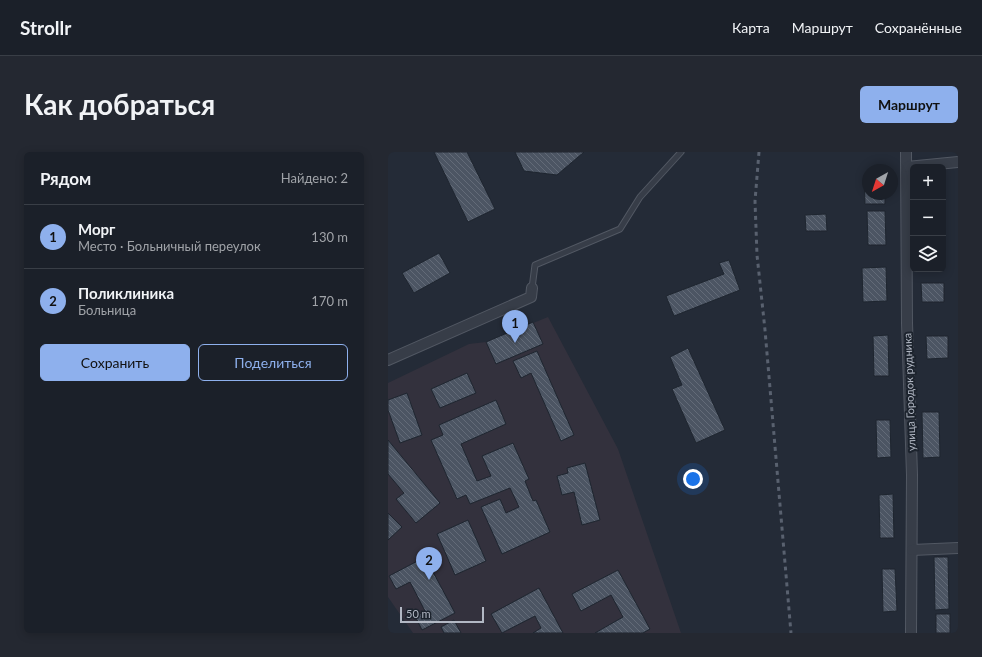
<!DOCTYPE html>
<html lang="ru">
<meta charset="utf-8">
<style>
:root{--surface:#1b2029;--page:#242831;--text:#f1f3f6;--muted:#a0a3a8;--line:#393e46;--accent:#8eb0ed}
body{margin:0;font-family:Lato,sans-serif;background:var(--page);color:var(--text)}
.controls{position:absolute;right:12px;top:12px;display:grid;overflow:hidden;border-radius:6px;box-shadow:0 2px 10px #0003}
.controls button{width:36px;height:36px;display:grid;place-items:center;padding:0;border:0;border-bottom:1px solid var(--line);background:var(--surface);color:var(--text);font:20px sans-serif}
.compass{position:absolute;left:474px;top:12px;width:36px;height:36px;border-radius:50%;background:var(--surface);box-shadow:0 2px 10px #0003;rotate:219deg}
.scale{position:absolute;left:12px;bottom:10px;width:84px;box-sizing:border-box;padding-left:4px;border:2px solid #b2b8c4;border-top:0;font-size:11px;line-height:14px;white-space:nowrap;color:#b2b8c4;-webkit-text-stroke:3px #1c232d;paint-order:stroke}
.you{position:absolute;left:305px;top:327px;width:14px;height:14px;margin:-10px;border:3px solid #fff;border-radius:50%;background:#1a73e8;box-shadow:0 0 0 6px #1a73e833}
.badge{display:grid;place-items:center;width:26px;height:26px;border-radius:50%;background:var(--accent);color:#111;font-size:13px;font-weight:700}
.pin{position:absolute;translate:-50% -33px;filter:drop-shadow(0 1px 2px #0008)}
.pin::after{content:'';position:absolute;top:21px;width:14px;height:12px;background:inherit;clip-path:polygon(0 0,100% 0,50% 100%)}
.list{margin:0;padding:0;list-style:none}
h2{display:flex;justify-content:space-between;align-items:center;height:52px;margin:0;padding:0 16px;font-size:17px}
h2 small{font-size:13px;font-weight:400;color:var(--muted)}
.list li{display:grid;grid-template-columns:26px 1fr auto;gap:12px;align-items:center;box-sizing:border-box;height:64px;padding:0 16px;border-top:1px solid var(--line)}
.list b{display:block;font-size:15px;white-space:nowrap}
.list p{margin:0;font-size:13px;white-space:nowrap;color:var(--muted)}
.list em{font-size:13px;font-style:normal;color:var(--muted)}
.actions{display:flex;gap:8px;padding:12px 16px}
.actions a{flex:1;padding:9px 0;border:1px solid var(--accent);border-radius:6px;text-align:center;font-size:14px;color:var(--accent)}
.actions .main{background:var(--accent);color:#111}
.icon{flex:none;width:22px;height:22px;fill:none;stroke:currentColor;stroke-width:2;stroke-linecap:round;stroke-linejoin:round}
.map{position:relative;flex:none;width:570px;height:481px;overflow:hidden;border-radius:6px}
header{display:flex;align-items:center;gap:24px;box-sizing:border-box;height:56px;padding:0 20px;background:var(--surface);border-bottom:1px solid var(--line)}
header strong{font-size:19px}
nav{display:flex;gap:22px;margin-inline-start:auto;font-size:14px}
.intro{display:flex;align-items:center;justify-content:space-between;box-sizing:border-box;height:96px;padding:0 24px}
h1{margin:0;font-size:28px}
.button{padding:10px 18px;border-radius:6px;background:var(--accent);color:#111;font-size:14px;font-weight:700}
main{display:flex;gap:24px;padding:0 24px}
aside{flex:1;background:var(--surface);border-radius:6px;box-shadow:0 2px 10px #0003}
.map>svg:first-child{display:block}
.medical{fill:#33313d}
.building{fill:url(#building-back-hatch);stroke:#1e252f}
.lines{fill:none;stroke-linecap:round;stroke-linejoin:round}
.service-casing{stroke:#525863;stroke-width:7}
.minor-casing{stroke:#525863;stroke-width:12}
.service{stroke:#373d48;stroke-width:5}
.minor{stroke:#373d48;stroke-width:10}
.rail{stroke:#59616f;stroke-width:3;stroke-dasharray:4 4;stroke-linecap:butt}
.labels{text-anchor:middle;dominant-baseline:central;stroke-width:4;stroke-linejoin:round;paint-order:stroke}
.street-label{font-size:11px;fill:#b2b8c4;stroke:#1c232d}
</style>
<header>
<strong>Strollr</strong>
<nav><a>Карта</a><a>Маршрут</a><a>Сохранённые</a></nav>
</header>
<div class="intro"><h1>Как добраться</h1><a class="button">Маршрут</a></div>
<main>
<aside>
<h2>Рядом<small>Найдено: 2</small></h2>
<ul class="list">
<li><span class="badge">1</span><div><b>Морг</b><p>Место · Больничный переулок</p></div><em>130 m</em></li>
<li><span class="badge">2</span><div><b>Поликлиника</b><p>Больница</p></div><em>170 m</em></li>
</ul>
<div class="actions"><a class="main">Сохранить</a><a>Поделиться</a></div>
</aside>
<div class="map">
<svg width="570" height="481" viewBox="0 0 570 481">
<defs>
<pattern id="building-back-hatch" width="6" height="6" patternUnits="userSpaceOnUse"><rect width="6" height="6" fill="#4c5563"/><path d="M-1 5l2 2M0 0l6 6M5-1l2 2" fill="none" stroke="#636b78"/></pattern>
</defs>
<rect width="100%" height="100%" fill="#242b37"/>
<path class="medical" d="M160 165 230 297 293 481H25L0 445V231L81 192 98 190Z"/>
<g class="building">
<path d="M46 0H79L107 57 80 70Z"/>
<path d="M127 0H196L169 23 136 19Z"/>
<path d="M476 23H480V42H497V52H477Z"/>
<path d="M479 59H497L498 93H480Z"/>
<path d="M438 62 439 79H418L417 63Z"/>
<path d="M51 101 62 121 26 141 14 121Z"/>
<path d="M341 108 352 138 286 164 278 144 336 122 331 111Z"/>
<path d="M498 115 499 149 475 150 474 116Z"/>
<path d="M533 131H556V150H534Z"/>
<path d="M145 170 155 192 108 212 98 190Z"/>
<path d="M500 183 501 224H486L485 184Z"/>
<path d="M538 184H560V206L539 207Z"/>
<path d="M300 196 337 278 308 291 284 237 294 233 282 205Z"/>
<path d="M149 199 186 283 173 289 143 221 133 226 125 209Z"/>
<path d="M79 221 88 241 52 256 43 237Z"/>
<path d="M19 241 34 283 12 291 0 258V248Z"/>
<path d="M108 248 118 272 73 292 89 329 103 324 94 304 125 291 141 327 137 329 145 349 148 348 162 380 114 402 93 355 112 347 118 361 131 355 122 336 82 352 78 343 69 347 43 288 55 283 51 273Z"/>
<path d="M534 260H551L552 305 535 306Z"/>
<path d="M488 268H502L503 305 489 306Z"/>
<path d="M0 288 52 351 28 371 8 347 16 341 0 322Z"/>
<path d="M197 311 212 368 194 373 186 340 174 343 169 324 180 321 179 316Z"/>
<path d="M505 342 506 386H492L491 343Z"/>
<path d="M0 361 14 375 0 388Z"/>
<path d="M80 368 98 409 67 423 49 382Z"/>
<path d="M37 405 67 461 34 478 27 464 37 459 22 430 8 437 1 424Z"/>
<path d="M546 405H560L561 457 547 458Z"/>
<path d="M494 417H507L509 459 495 460Z"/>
<path d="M230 418 262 477 255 481H207L235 465 223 443 193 459 184 442Z"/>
<path d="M151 436 175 481H145L153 476 147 464 114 481 103 462Z"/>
<rect x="548" y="462" width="14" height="19"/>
<path d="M66 468 73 481H56L53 475Z"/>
</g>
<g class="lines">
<g class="service-casing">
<path id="service" d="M144 136 147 113 232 77 252 45 293 0"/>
</g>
<g class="minor-casing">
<g id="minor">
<path d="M518 0 519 171 524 323 523 481"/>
<path d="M519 15 570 10"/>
<path d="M0 208 143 145 144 136"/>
<path d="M524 398 570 396"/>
</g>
</g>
<use href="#service" class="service"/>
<use href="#minor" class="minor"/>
<path class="rail" d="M371 0 367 49 369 103 377 178 403 481"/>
</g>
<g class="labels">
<g class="street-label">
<text transform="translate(521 240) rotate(-92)">улица Городок рудника</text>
</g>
</g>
</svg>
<div class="controls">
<button>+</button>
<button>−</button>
<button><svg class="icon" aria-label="layers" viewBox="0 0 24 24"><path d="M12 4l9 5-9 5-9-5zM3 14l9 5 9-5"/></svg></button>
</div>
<svg class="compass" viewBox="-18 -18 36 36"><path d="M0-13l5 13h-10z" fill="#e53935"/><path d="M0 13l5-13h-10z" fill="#a0a3a8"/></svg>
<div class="scale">50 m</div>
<div class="you"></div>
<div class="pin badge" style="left:127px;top:191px">1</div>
<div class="pin badge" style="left:41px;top:428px">2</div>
</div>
</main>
